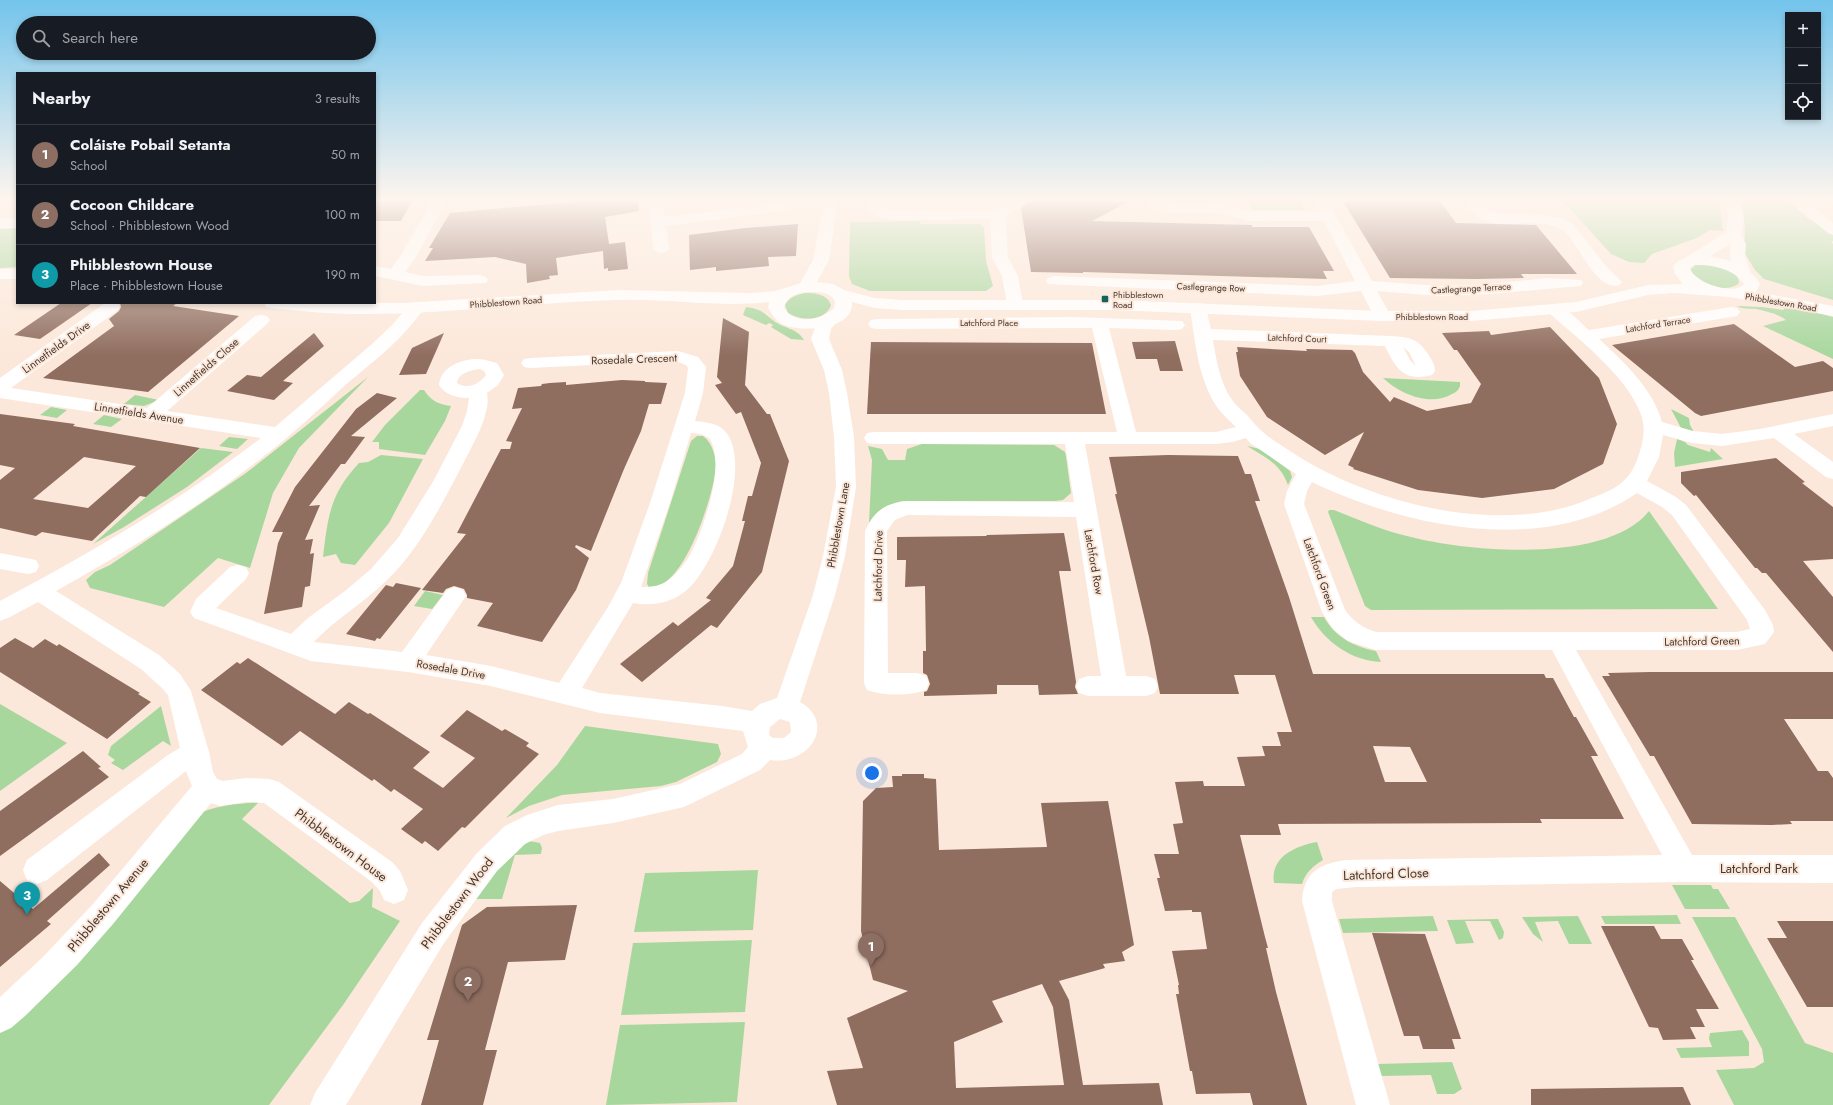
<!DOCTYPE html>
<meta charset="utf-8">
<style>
:root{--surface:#171b24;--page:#20242c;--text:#f1f3f6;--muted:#9ea1a6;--line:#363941;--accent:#db2777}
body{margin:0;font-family:Jost,sans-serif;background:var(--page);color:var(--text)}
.controls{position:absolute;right:12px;top:12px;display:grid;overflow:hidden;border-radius:0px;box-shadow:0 2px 6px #0003}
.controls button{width:36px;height:36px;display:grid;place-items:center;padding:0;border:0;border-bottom:1px solid var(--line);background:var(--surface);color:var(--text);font:20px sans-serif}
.you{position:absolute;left:872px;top:773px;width:14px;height:14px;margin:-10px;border:3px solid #fff;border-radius:50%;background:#1a73e8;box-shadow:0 0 0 6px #1a73e833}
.badge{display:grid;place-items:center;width:26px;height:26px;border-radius:50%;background:var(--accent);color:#fff;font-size:13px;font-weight:700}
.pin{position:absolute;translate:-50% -33px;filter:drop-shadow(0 1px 2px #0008)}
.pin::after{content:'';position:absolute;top:21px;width:14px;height:12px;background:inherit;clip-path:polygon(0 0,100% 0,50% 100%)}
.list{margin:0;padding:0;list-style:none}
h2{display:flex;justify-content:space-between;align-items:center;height:52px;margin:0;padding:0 16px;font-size:17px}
h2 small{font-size:13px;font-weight:400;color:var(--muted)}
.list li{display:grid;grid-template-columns:26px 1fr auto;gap:12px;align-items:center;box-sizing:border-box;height:60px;padding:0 16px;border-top:1px solid var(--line)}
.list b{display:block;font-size:15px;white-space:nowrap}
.list p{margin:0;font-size:13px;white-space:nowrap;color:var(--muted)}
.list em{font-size:13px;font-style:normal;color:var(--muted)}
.icon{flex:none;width:22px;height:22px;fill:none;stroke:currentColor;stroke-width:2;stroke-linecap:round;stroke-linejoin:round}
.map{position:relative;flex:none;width:1833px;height:1105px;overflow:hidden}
.search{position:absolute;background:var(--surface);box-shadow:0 2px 6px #0003;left:16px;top:16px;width:360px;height:44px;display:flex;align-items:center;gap:10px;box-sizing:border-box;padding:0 14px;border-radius:22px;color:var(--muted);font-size:15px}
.panel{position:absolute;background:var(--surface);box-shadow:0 2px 6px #0003;left:16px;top:72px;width:360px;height:232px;border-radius:0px}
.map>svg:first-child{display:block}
.green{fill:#a8d79e}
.building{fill:#8f6d5f;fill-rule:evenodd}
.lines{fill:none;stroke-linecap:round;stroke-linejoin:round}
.street{fill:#fff;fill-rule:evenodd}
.secondary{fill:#fff;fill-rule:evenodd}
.poi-dot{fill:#16635b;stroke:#fce8da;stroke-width:1.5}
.labels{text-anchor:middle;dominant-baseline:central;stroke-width:4;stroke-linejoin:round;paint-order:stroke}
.far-street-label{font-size:9px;fill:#44362d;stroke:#fce8da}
.far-poi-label{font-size:9px;fill:#44362d;stroke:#fce8da;text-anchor:start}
.street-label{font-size:11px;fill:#44362d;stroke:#fce8da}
.near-street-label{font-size:13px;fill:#44362d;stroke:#fce8da}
</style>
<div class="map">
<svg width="1833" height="1105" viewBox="0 0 1833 1105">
<rect width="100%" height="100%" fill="#fce8da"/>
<g class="green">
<path d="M1249 201H1300L1304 210H1253Z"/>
<path d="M1563 201H1719L1723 231 1710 230 1697 238 1652 254 1644 263 1629 262 1611 254Z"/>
<path d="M1742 201H1789L1809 219 1833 234V241L1831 242 1833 244V300L1764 279 1755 270 1744 252 1745 229Z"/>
<path d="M920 221 921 224H981V227L984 226 986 261 993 286 986 291H870L852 284 849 276 850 222Z"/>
<path d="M17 226V267L0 268V227Z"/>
<path d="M1701 264C1713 265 1739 268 1739 283 1729 293 1705 286 1695 278 1693 276 1691 272 1690 270L1695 265Z"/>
<path d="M805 293C815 293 827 294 831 305 825 322 801 321 788 313L785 305C789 297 797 295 805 293Z"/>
<path d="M1783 304 1833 317V359L1763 326 1786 320C1778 314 1766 311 1756 309 1749 308 1743 310 1737 306L1762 307 1784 310Z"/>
<path d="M746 307C762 309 763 313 774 321 785 329 797 328 804 340L791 339 771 327 773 325 769 323 766 325 743 315Z"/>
<path d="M368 377 299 448 273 493 250 568 218 558 164 607 90 588 86 580 95 572 110 565 246 473Z"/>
<path d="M1383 378 1460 382C1461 388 1457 392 1452 394 1430 407 1400 394 1383 378Z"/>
<path d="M420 390H424C431 401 438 404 451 406L445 421 425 455 379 449V442H372L385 425Z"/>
<path d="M135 395 159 400 144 406 124 404Z"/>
<path d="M51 407 67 410 57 418 40 415Z"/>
<path d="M1671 409 1689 418 1690 425 1694 432 1681 428Z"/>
<path d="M104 415 122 419 111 427 93 424Z"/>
<path d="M697 436H703C712 442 716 457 716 467 714 493 684 592 649 587L647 584 648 573 691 441Z"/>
<path d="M229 437 248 439 237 449 219 446Z"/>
<path d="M1677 439 1685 442 1688 445 1710 452 1711 448 1723 459 1675 467 1674 453Z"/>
<path d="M922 444 1054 445 1065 452 1066 456 1071 493 1063 500 1055 501H902C886 505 878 509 869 523L872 460 868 446 882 449 888 460H905L907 449Z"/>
<path d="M1247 446 1260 449 1290 471 1292 477 1288 485C1280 463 1266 458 1247 446Z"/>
<path d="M201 448 233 452 187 487 124 527 93 544Z"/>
<path d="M381 455 423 459 389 523 355 565 341 563 336 554 323 557C328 516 330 494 359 463L368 462Z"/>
<path d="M1329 510H1334C1359 520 1384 531 1411 537 1470 552 1607 564 1649 511L1718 609 1371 610 1365 606 1328 512Z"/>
<path d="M425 591 443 595 432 609 414 606Z"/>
<path d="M1311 617H1324C1335 637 1354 647 1376 651L1381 662C1352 661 1325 642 1311 617Z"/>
<path d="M0 704 67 743 0 791Z"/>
<path d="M161 706 171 746 163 741 123 770 111 763 115 760 108 755 111 746Z"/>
<path d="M585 726 718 744 721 754 717 762 676 782 661 786 562 795 529 806 506 818 557 765Z"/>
<path d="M259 802 242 819 350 903 359 901 373 888 372 907 400 921 343 1005 269 1105H0V1027L196 815C215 805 238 804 259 802Z"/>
<path d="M529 841 540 843 542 848 541 854 515 855 502 899H471L503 859Z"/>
<path d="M1317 842 1323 860C1312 867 1306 872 1302 884L1274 883C1270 857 1295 846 1317 842Z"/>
<path d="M758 870 753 930 634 932 645 873Z"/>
<path d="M1672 885H1711L1713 889H1718L1730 909H1685Z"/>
<path d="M1677 915 1681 924H1605L1601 916Z"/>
<path d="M1433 916 1438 931 1343 933 1339 919Z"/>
<path d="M1578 916 1592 944H1569L1558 921 1535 922 1543 942 1533 934 1522 917Z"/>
<path d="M1692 917H1735L1805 1043 1833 1053V1105H1734L1716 1070 1754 1068 1764 1062 1762 1049Z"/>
<path d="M1498 919 1504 932 1503 938 1499 940 1490 921H1465L1474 943 1456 944 1447 920Z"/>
<path d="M752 940 745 1012 621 1015 633 943Z"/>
<path d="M745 1022 737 1102 606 1105 620 1025Z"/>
<path d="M1742 1030 1749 1042V1056L1681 1058 1676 1048 1712 1047 1709 1039 1710 1033Z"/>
<path d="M1452 1062 1462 1089 1454 1094H1437L1431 1075 1381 1076 1377 1064Z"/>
</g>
<g class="building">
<path d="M375 201H412L401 221H375Z"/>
<path d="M582 201H638L639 211 605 217 609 244 625 242 628 269 608 271V268L604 269 603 251 582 254 556 258 558 275 549 276 550 279 527 283 526 264 495 257 425 261 433 248H429L450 213Z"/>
<path d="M1028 201H1130L1092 221 1252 225V227H1309L1334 271H1323L1327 279 1083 272V273L1031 272 1021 208Z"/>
<path d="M1345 201H1440L1456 223 1536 225 1577 274H1521L1524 278 1476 279 1390 278 1344 203H1346Z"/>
<path d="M798 224 796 256 768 257 769 266 716 271V267L690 270 689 235 745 228Z"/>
<path d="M61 303H92L40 339 14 335Z"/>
<path d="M120 303H177L173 306 239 316 148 392 43 378 114 326 109 319 119 311 121 307Z"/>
<path d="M723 318 749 332 745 385 767 414H770L789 461 762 572 717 628 711 625 642 682 620 664 673 622 678 626 711 600 706 598 733 566 745 521H742L748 496H752L761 463 741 412 736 414 715 385 722 383 717 377Z"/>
<path d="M1734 324 1795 367 1823 361 1833 368V391L1701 416 1695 413 1612 345Z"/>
<path d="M1550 327 1599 378 1617 424 1603 464 1554 489 1482 498 1418 490 1353 469 1354 468 1348 465 1364 432 1325 455 1267 417 1240 376 1236 352H1238L1237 347 1307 351 1306 349 1352 350 1355 353 1363 372 1390 402 1394 397 1427 411 1471 403 1481 384 1457 350H1454L1442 333 1489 331 1491 335Z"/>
<path d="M314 333 324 346 283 381 293 383 274 400 227 391 247 375 261 377Z"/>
<path d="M444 333 426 374 399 375 412 348Z"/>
<path d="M1175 341 1183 371H1160L1157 359H1136L1132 342Z"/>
<path d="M871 342 1092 343 1106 414H867Z"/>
<path d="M622 380 645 381V382L667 383 661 404H649L641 431 624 469 591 551 576 545 575 547 589 558 576 590 542 642 477 626 493 603 467 598V595L464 589 454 586 446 589 443 593 422 590 466 534 457 533 501 449H510L512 442 506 441 522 408 512 409 518 388 541 386 542 384 550 383 566 382V385Z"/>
<path d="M377 393 397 398 351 436 365 437 345 464H341L309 506 320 505 305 540 313 539 310 554 314 553 310 586 305 587 302 607 264 614 278 543 283 532H272L295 487 356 409Z"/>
<path d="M0 414 75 424 73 426 200 448 146 497 140 496 92 541 42 532 36 536 0 528V480L15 468 0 465ZM84 457 136 466 88 508 33 499Z"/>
<path d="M1168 455 1238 456 1245 474H1251L1260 501H1255L1289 597 1313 674H1544L1546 678H1553L1574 717H1576L1598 756H1591L1624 819H1540L1542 823 1278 824 1281 835H1240L1265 937 1268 948H1266L1276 992 1307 1105H1253L1250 1093 1196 1094 1192 1071H1190L1176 994H1179L1178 985H1179L1172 951 1207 949 1201 912H1192V910L1165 911 1157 878H1160L1154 854H1179L1173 824 1183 823 1175 782 1203 781 1204 786H1245L1237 757 1265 756 1262 746H1281L1277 732H1292L1275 675H1234L1239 694H1160L1149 637 1115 494H1117L1109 457ZM1373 746 1410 747 1427 782H1385Z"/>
<path d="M1776 458 1805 482 1802 483 1833 507V559L1803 561 1833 597V652L1766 573H1762L1757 568H1755L1696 495 1694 496 1681 483V472Z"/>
<path d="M1064 533 1071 571H1059L1076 682 1075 687 1078 694 1039 695 1038 685H997V694L924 696V692L927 691 930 684 927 675 923 673V651H926L925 586 905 587 906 560H897V537L987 536 986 535Z"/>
<path d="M396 583 421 588 380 639 377 638 375 641 346 634 386 585 393 587Z"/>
<path d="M15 638 33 648 45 639 57 646 59 644 140 693 138 694 151 702 107 739 0 672V648Z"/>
<path d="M248 658 335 714 349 702 368 714 370 713 430 752 413 768 443 788 475 758 440 736 467 710 502 731 505 729 529 743 526 746 539 754 465 828 462 827 438 851 425 841 422 844 401 829 423 809 394 789 391 792 374 779 372 781 300 731 282 746 201 690 237 662 240 664Z"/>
<path d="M1650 672H1833V719H1784L1818 771H1828L1833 778V821H1790L1792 824 1772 825 1692 824 1654 756H1650L1602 676H1610L1608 673Z"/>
<path d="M83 751 101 767 98 768 109 777 0 856V811Z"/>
<path d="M902 774H924V778L936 779 939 850 1047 847 1041 803 1108 801 1134 945 1122 952 1125 961 1103 964 1105 968 1059 981 1069 1000 1083 1085 1159 1083 1163 1105H837L827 1071 863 1068 847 1018 908 991 873 980 861 931 863 801 876 788 893 787 892 776H902ZM1042 984 1053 1007 1064 1085 956 1088 954 1042 1003 1022 992 1001Z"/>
<path d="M99 853 110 865 47 921 51 924 0 967V881L33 909Z"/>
<path d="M577 905 565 960 508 962 485 1050H497L483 1105H421L439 1040H427L462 925 487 907Z"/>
<path d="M1777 921H1833V1007H1807L1767 938H1787Z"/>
<path d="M1601 926H1654L1661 939H1682L1694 960H1691L1719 1009H1696L1705 1027H1690L1696 1039 1663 1040 1658 1028 1649 1027Z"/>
<path d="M1372 933 1425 934 1461 1039H1452L1455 1049H1423L1419 1036H1404Z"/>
<path d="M1683 1087 1691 1105H1531V1089Z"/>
</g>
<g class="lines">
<g class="street">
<path d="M432 201H446L418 254 405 272 423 276 480 275 486 277 488 280 486 283 423 286 375 276V266L391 269 402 253Z"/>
<path d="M649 201H663L665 217 781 203 786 204 788 207 786 210 781 211 666 226 669 248 667 251 661 253 655 251 653 248Z"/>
<path d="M824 201H838L829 260 812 291 806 292 800 291 798 287 813 260Z"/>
<path d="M867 201H881L882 207 894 210H994L1009 201H1027L1025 204 1005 216 1008 257 1018 276 1023 304 1021 308 1015 309 1009 308 1007 304 1002 276 992 257 990 219 894 220 876 216 868 209Z"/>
<path d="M1146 201H1160L1182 205 1220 204 1250 211H1319L1316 204 1318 201H1328L1372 281 1439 286 1490 284 1548 278 1581 280 1583 283 1581 286 1490 294 1439 296 1377 291 1391 316 1388 320 1382 321 1376 320 1361 291 1317 296 1048 284 1046 281 1048 278 1054 276 1317 286 1355 281 1324 221H1250L1220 213H1172L1149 207Z"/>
<path d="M1466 201H1481L1488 210 1496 213 1546 215 1563 219 1573 224 1606 266 1622 282 1620 285C1594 292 1578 239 1561 229 1535 215 1501 233 1477 216 1472 212 1469 206 1466 201Z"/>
<path d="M1726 201H1740L1744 218 1741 235 1746 244 1745 257 1751 273 1749 276 1743 278 1737 276C1730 266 1730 256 1730 244L1697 264 1691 266 1685 264 1683 261 1685 258 1726 232 1728 218Z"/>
<path d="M1789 201H1805L1833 223V235L1828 233Z"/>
<path d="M17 218V228L0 229V219Z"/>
<path d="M105 303H118L120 306 118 310 11 388 147 408 255 316 261 315 267 316 270 320 267 324 167 411 275 427 372 344 392 325 410 304 416 303 422 304 424 308C403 340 371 363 342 388 317 411 292 435 264 456 199 507 128 551 56 591L159 655 180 674 191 691 209 752 213 772 217 779 223 781 246 778 269 779 279 782 392 862 400 871 408 890 404 900 394 904 384 900 380 891 372 882 264 803 246 802 220 806 211 803 113 924 77 965 25 1016 11 1028 0 1033V997L43 957 93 904 192 786 186 771 47 880 37 884 27 880 23 870 27 860 168 755 180 748 168 695 162 688 141 669 38 602 8 618 0 621V601C90 553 180 501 261 438L0 398V378Z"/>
<path d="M1198 303 1204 304 1206 308 1211 329 1391 336C1411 337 1419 339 1430 357 1432 361 1435 365 1435 371L1432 375C1404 382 1396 369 1385 346L1213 340C1216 359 1220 383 1232 400 1236 406 1242 410 1247 415 1252 421 1258 428 1264 433 1271 439 1279 444 1287 449 1364 502 1498 537 1587 500 1610 491 1628 485 1637 460 1643 444 1647 428 1640 412 1626 376 1579 339 1550 314L1548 310 1550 306C1565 303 1578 321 1589 330L1731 307 1737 308 1740 312 1737 316 1599 339C1624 362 1653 389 1662 422L1693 431 1722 434 1760 429 1833 414V426L1794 434 1833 462V479L1826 477 1774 438 1722 446 1692 443 1663 435 1659 457 1647 481 1676 497 1686 505 1765 610 1773 625 1774 632 1765 644 1737 650H1576L1692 855H1833V883L1684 882 1356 887 1336 889 1332 892V901L1390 1105H1356L1302 901C1304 872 1319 864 1346 860L1662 855 1552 650H1376L1348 641 1333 629 1322 612 1284 504 1287 491 1296 474 1250 443 1246 438 1232 442 1216 444H1085L1126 676H1146L1155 679 1158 686 1155 693 1146 696H1088L1079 693 1076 686 1079 679 1088 676H1101L1076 517 907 515 895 520 887 531 888 673H917L926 676 929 683 926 690C909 696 884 696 867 690L864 683 865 531C875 510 885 504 907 501L1074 502 1065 444H874L867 443 864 438 867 433 874 432H1117L1092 328 877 329 871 328 868 324 871 320 877 319 1075 317 1182 321 1185 325 1182 329 1176 330 1109 328 1136 432H1216L1236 427C1230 421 1222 414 1217 407 1198 379 1195 341 1190 308L1192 304ZM1403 347 1409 352 1416 366 1410 360ZM1312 482C1406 527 1544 557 1637 493L1662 507 1672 515 1747 620 1750 629 1737 632H1376C1363 628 1353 621 1345 610L1304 504 1307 491Z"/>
<path d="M831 314 837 315 840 319 831 329 829 339 842 370 847 393 854 437 856 487 845 556 835 595 800 702C837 723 809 766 770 760L760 770 684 807 613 823 558 831 543 835 525 844 497 871 444 943 346 1105H310L315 1093 422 923 477 853 505 826 527 815 558 805 613 799 680 784 742 754 748 747 743 731 600 713 491 686 408 672 311 661 194 618 190 612 196 599 230 567 238 565 246 567 249 573 246 579 216 608 291 634 308 618 345 591 371 569 398 538 434 480 462 426 467 411 469 398C457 398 445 395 439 385 441 366 462 359 478 359 485 359 491 362 497 363L504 375 498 385 487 393C488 399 488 406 486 411 483 427 474 442 467 456 445 498 421 548 386 581 364 603 335 619 314 642L402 652 447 590 455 587 463 590 466 596 426 655 491 666 559 683 608 607 621 583 650 503 685 393 688 368 686 365 676 361 530 368 524 367 521 363 524 359 530 358 678 351 698 357 706 367 703 393 695 421C704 422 717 423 724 430 755 462 715 571 683 593 668 604 650 606 633 603L582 688 600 693 722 706 752 711 760 704 777 698 813 595 823 556 836 487 834 437 829 393 824 370 811 339C814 328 819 317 831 314ZM480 369 484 371 486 375C480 384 467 390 457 383 458 373 471 370 480 369ZM691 433 701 434 709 438C727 463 703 531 690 555 685 564 678 572 670 579 661 586 653 587 641 587L670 503ZM780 719 790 722 791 732 784 738H773L769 735 770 727Z"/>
<path d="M0 553 36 560 39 566 36 572 28 574 0 569Z"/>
</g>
<g class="secondary">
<path d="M1700 255C1724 258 1747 262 1760 284L1756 292 1833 306V316L1730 297 1674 293 1648 295 1576 312 1471 321H1382L1113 310H902L875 308 852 302C855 330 799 333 782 324 775 320 772 314 768 308L769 302C719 308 667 298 616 300 530 303 445 314 359 314 330 314 301 311 272 308L266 307 264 303H402L619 290 750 293 775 291 801 283 816 282 833 284 844 290 875 298 902 300H1113L1382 311H1471L1576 302 1648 285 1683 284 1675 274 1673 266C1679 258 1691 256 1700 255ZM1695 265C1711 264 1735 269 1744 284 1734 296 1694 283 1690 268ZM811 292C820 292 830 292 835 301L834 308C821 320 796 326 784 308 787 295 799 292 811 292Z"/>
<rect x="0" y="269" width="17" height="10"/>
</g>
</g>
<linearGradient id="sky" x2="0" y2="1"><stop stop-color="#73c4ec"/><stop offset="0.56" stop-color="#fef5ee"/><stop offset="1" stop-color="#fef5ee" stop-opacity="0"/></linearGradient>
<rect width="1833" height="356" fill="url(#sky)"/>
<rect class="poi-dot" x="1101" y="295" width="8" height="8" rx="2"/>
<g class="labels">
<g class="far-street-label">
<text transform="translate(1211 287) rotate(2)">Castlegrange Row</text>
<text transform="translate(1471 288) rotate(-3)">Castlegrange Terrace</text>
<text transform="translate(506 302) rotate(-4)">Phibblestown Road</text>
<text transform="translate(1781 302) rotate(10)">Phibblestown Road</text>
<text x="1432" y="316">Phibblestown Road</text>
<text x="989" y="322">Latchford Place</text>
<text transform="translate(1658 324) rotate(-9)">Latchford Terrace</text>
<text transform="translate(1297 338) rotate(2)">Latchford Court</text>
</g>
<g class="far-poi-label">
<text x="1113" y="294">Phibblestown<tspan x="1113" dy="10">Road</tspan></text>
</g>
<g class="street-label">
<text transform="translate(56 347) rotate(-36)">Linnetfields Drive</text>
<text transform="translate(634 359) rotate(-2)">Rosedale Crescent</text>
<text transform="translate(206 367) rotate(-41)">Linnetfields Close</text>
<text transform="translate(139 413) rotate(9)">Linnetfields Avenue</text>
<text transform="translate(838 525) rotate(-80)">Phibblestown Lane</text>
<text transform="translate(1094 562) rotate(80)">Latchford Row</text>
<text transform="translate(878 566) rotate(-89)">Latchford Drive</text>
<text transform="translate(1320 574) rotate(70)">Latchford Green</text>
<text transform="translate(1702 641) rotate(-1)">Latchford Green</text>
<text transform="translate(451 669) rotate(10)">Rosedale Drive</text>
</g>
<g class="near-street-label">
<text transform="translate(341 845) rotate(37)">Phibblestown House</text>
<text x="1759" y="868">Latchford Park</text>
<text transform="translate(1386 874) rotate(-2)">Latchford Close</text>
<text transform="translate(457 903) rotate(-53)">Phibblestown Wood</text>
<text transform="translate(108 905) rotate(-50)">Phibblestown Avenue</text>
</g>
</g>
</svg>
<div class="controls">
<button>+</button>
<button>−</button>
<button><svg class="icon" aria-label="locate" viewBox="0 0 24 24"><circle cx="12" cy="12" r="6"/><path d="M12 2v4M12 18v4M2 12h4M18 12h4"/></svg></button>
</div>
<div class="you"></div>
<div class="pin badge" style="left:871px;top:966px;background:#8d6e63">1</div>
<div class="pin badge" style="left:468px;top:1001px;background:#8d6e63">2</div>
<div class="pin badge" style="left:27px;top:915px;background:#0f9aa8">3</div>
<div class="search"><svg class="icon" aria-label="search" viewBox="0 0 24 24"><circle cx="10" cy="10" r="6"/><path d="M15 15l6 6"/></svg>Search here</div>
<section class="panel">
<h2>Nearby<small>3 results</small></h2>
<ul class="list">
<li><span class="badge" style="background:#8d6e63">1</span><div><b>Coláiste Pobail Setanta</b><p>School</p></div><em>50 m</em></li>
<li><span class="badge" style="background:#8d6e63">2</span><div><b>Cocoon Childcare</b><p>School · Phibblestown Wood</p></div><em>100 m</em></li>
<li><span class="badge" style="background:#0f9aa8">3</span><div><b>Phibblestown House</b><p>Place · Phibblestown House</p></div><em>190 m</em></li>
</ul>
</section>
</div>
